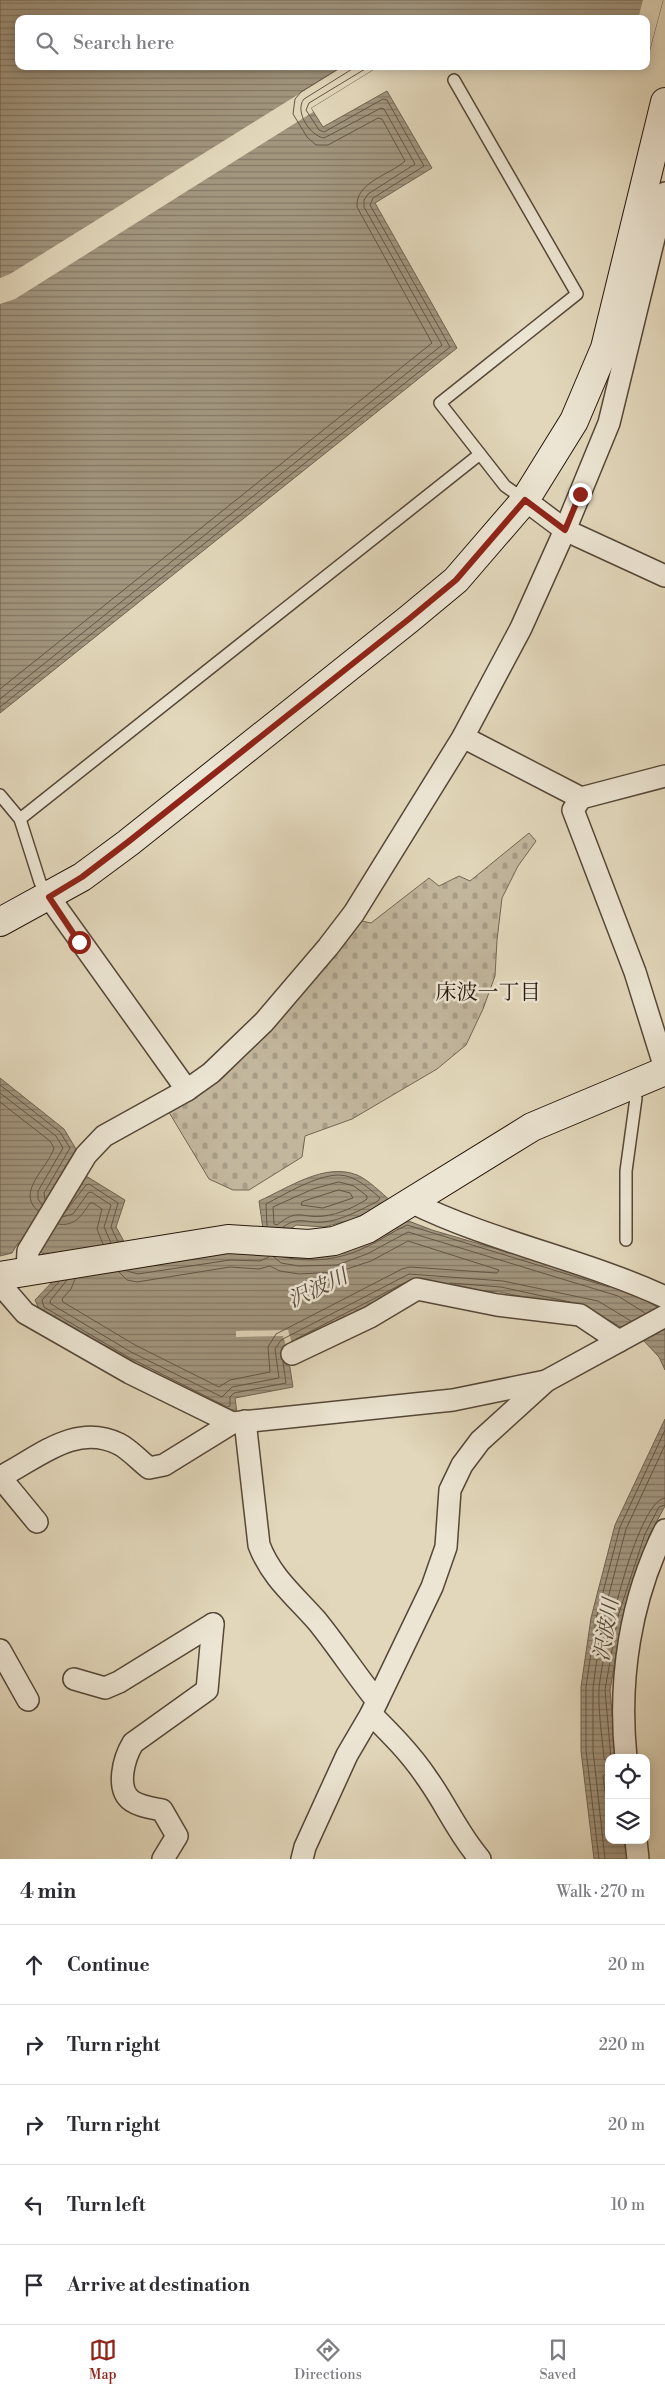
<!DOCTYPE html>
<meta charset="utf-8">
<style>
:root{--surface:#fff;--page:#f2f2f3;--text:#2b2b33;--muted:#7c7c81;--line:#e1e1e2;--accent:#8f2418}
body{margin:0;font-family:"Libre Bodoni","Noto Serif JP",serif;background:var(--page);color:var(--text)}
.controls{position:absolute;right:15px;bottom:15px;display:grid;overflow:hidden;border-radius:10px;box-shadow:0 2px 12px #0003}
.controls button{width:45px;height:45px;display:grid;place-items:center;padding:0;border:0;border-bottom:1px solid var(--line);background:var(--surface);color:var(--text);font:25px sans-serif}
.stop{position:absolute;width:15px;height:15px;margin:-11px;border:4px solid #8f2418;border-radius:50%;background:#fff}
.stop.end{background:#8f2418;border-color:#fff;box-shadow:0 1px 5px #0008}
.list{margin:0;padding:0;list-style:none}
h2{display:flex;justify-content:space-between;align-items:center;height:65px;margin:0;padding:0 20px;font-size:21px}
h2 small{font-size:16px;font-weight:400;color:var(--muted)}
.list li{display:grid;grid-template-columns:32px 1fr auto;gap:15px;align-items:center;box-sizing:border-box;height:80px;padding:0 20px;border-top:1px solid var(--line)}
.list b{display:block;font-size:19px;white-space:nowrap}
.list em{font-size:16px;font-style:normal;color:var(--muted)}
.icon{flex:none;width:28px;height:28px;fill:none;stroke:currentColor;stroke-width:2;stroke-linecap:round;stroke-linejoin:round}
.map{position:relative;flex:none;width:665px;height:1859px;overflow:hidden}
.search{position:absolute;background:var(--surface);box-shadow:0 2px 12px #0003;left:15px;right:15px;top:15px;height:55px;display:flex;align-items:center;gap:12px;box-sizing:border-box;padding:0 18px;border-radius:10px;color:var(--muted);font-size:19px}
.sheet{height:465px;background:var(--surface)}
nav{display:flex;justify-content:space-around;align-items:center;box-sizing:border-box;height:70px;border-top:1px solid var(--line);background:var(--surface);font-size:14px;color:var(--muted)}
nav a{display:grid;justify-items:center;gap:2px}
nav .on{color:var(--accent)}
.map>svg:first-child{display:block}
.cemetery{fill:url(#cemetery-stones);stroke:#746654}
.water{fill:url(#water-rules);stroke:#706351}
.pier{fill:#e2d7bb}
.lines{fill:none;stroke-linecap:round;stroke-linejoin:round}
.shore{stroke:#645645;stroke-width:1}
.lane-casing{stroke:#554737;stroke-width:14}
.street-casing{stroke:#554737;stroke-width:24}
.secondary-casing{stroke:#26170b;stroke-width:30}
.lane{stroke:#ece5d3;stroke-width:11}
.street{stroke:#ece5d3;stroke-width:21}
.secondary{stroke:#ece5d3;stroke-width:28}
.route{stroke:#8f2418;stroke-width:6}
.labels{text-anchor:middle;dominant-baseline:central;stroke-width:5;stroke-linejoin:round;paint-order:stroke}
.neighbourhood-label{font-size:21px;fill:#26170b;stroke:#ece5d3}
.water-label{font-size:21px;font-style:italic;fill:#584a39;stroke:#ece5d3}
</style>
<div class="map">
<svg width="665" height="1859" viewBox="0 0 665 1859">
<defs>
<pattern id="cemetery-stones" width="16" height="16" patternUnits="userSpaceOnUse" patternTransform="scale(1.25)"><rect width="16" height="16" fill="#c2b69d"/><path d="M2 7V4a2 2 0 0 1 4 0v3zM10 15v-3a2 2 0 0 1 4 0v3z" fill="#a79c86"/></pattern>
<pattern id="water-rules" width="6" height="5" patternUnits="userSpaceOnUse" patternTransform="scale(1.25)"><rect width="6" height="5" fill="#a2967f"/><path d="M0 2.5h6" fill="none" stroke="#847966"/></pattern>
</defs>
<rect width="100%" height="100%" fill="#e2d7bb"/>
<filter id="stains"><feTurbulence type="fractalNoise" baseFrequency=".004" numOctaves="4"/><feColorMatrix values="0 0 0 0 .2 0 0 0 0 .09 0 0 0 0 .02 0 0 0 .5 -.17"/></filter>
<radialGradient id="worn" r=".72"><stop offset=".6" stop-color="#630" stop-opacity="0"/><stop offset="1" stop-color="#630" stop-opacity=".3"/></radialGradient>
<path class="cemetery" d="M529 833 536 841 518 866 502 898 497 940 495 976 483 1009 466 1045 437 1069 352 1119 305 1136 302 1157 249 1190H233L209 1179 167 1109 357 920 371 923 429 878 439 886 459 876 470 881Z"/>
<g class="water">
<path d="M0 0H663L646 64V19H19V66H379L311 108 323 127 387 91 432 168 375 203 457 348 0 713Z"/>
<path d="M0 1078 64 1129 76 1149 48 1196 65 1206 86 1176 125 1200 116 1227 136 1263 263 1229 259 1201C288 1188 325 1162 357 1175 369 1180 381 1193 391 1201L351 1220 324 1227 296 1225 286 1232 284 1253 406 1220 432 1230 623 1286 665 1312V1370L659 1357 643 1340 595 1312 500 1292 410 1286 287 1349 293 1387 235 1398 237 1413 230 1414 126 1361 40 1311 35 1300 56 1278 54 1258 18 1243 12 1253 0 1256Z"/>
<path d="M665 1419V1506L649 1536 623 1616 610 1690 616 1758H609V1840H624L627 1859H594L581 1751V1687L591 1618 615 1525Z"/>
</g>
<g class="pier">
<path d="M643 0H663L646 64V19H638Z"/>
<path d="M344 66H379L311 108 313 112 15 299 0 304V278L10 274Z"/>
<path d="M288 1330 293 1346 287 1349 283 1336 236 1337V1331Z"/>
</g>
<g class="lines">
<g class="shore">
<path d="M0 689 432 343 357 207C355 182 390 175 405 161L382 119 378 118 328 145H316L307 137 293 114 295 99 301 92 343 66"/>
<path d="M0 699 442 345 364 207V200L368 194 415 164 384 109 381 108 324 138C310 136 294 111 304 99L357 66"/>
<path d="M0 707 450 347 370 205 373 198 424 166 387 100 383 99 324 132 319 130 306 110 309 103 370 66"/>
<path d="M0 1085 60 1132 70 1148 44 1193 45 1200"/>
<path d="M0 1093 56 1136 63 1148 38 1191V1199L42 1205"/>
<path d="M0 1102 50 1141 54 1148C48 1168 15 1192 38 1211"/>
<path d="M339 1182 354 1186 367 1196V1199C355 1207 339 1214 324 1216 301 1219 299 1207 277 1225L274 1224 273 1207 313 1189Z"/>
<path d="M339 1190 350 1193 353 1198 323 1208 301 1205 302 1202Z"/>
<path d="M66 1211 86 1185 89 1184 118 1203 111 1227 118 1242"/>
<path d="M62 1217 73 1214 88 1193 91 1192 111 1205 104 1227 111 1243"/>
<path d="M58 1224C75 1227 82 1215 90 1203H93L102 1209 97 1229 103 1244"/>
<path d="M267 1226 266 1204C285 1194 317 1175 339 1175 354 1175 369 1188 380 1198L378 1201C362 1209 343 1220 324 1222 306 1224 300 1215 283 1227"/>
<path d="M274 1257 281 1263 299 1266 337 1265 367 1254 408 1232 618 1296 645 1313"/>
<path d="M283 1257C311 1263 340 1260 366 1247 380 1241 393 1231 407 1225L609 1287"/>
<path d="M127 1271 138 1274 230 1260 260 1261 269 1257"/>
<path d="M75 1279 71 1289 62 1299 63 1302 135 1345 219 1387 230 1380 270 1372 268 1347 276 1334 402 1269 410 1267 497 1273 499 1270 408 1241 371 1261 338 1272 299 1274 280 1271 270 1266 259 1269 230 1267 137 1282 127 1280 119 1272"/>
<path d="M67 1280 50 1301 51 1304 131 1352 222 1397 232 1387 279 1378 275 1349 281 1340 409 1274 503 1281 598 1301 631 1321"/>
<path d="M59 1282 42 1300 44 1307 128 1357 227 1407 230 1406V1397L234 1393 286 1383 283 1362"/>
<path d="M450 1283 501 1287 570 1302"/>
<path d="M296 1339 404 1283"/>
<path d="M611 1758 605 1690 618 1616 645 1534 659 1507 665 1505"/>
<path d="M609 1766 604 1758C602 1736 598 1711 599 1689 601 1660 636 1500 665 1498"/>
<path d="M609 1775 605 1774 603 1776 609 1825"/>
<path d="M599 1859 586 1750V1687L596 1619 620 1527 665 1430"/>
<path d="M605 1859 593 1750V1688L602 1621 626 1529 665 1445"/>
</g>
<g class="lane-casing">
<g id="lane">
<path d="M454 80 577 294 440 403 480 454"/>
<path d="M0 795 20 819 40 882 48 895"/>
<path d="M20 819 480 454 505 486 525 500"/>
<path d="M626 1240V1171L636 1098 632 1085"/>
</g>
</g>
<g class="street-casing">
<g id="street">
<path d="M525 500 565 530 665 576"/>
<path d="M463 737 581 798"/>
<path d="M665 776 581 798 573 810 635 972 665 1068"/>
<path d="M49 897 187 1090"/>
<path d="M411 1202C492 1242 583 1259 665 1297"/>
<path d="M27 1271 28 1251 86 1155 104 1136 187 1090 211 1073 264 1022 328 947 354 913 463 737 521 628 565 530 609 423 665 193"/>
<path d="M0 1284 25 1313 130 1373 232 1423"/>
<path d="M292 1354 370 1317 417 1289 497 1305 580 1315 619 1341"/>
<path d="M245 1421 259 1545C271 1577 295 1596 317 1621 338 1647 356 1675 377 1701"/>
<path d="M0 1477C37 1459 74 1422 119 1444 129 1449 140 1461 149 1468L164 1465 232 1423 453 1400 546 1381"/>
<path d="M0 1477 37 1522"/>
<path d="M0 1650 28 1700"/>
<path d="M74 1679 105 1688 119 1682 213 1624"/>
<path d="M371 1714C391 1734 411 1754 427 1778 447 1806 457 1832 480 1859"/>
<path d="M626 1758C618 1680 630 1600 665 1530"/>
<path d="M636 1840 638 1859"/>
<path d="M163 1859 177 1836 162 1810C152 1808 141 1807 132 1801 115 1789 124 1758 133 1743L207 1690 213 1624"/>
<path d="M302 1859 305 1847 347 1755 371 1714 432 1587 446 1547 450 1490 462 1465 480 1441 546 1381 665 1316"/>
</g>
</g>
<g class="secondary-casing">
<g id="secondary">
<path d="M0 922 82 877 128 843 409 619 456 580 525 500 574 421 605 348 665 102"/>
<path d="M0 1276 228 1239 309 1244 334 1241 367 1229 532 1127 665 1071"/>
</g>
</g>
<use href="#lane" class="lane"/>
<use href="#street" class="street"/>
<use href="#secondary" class="secondary"/>
</g>
<g class="lines">
<path class="route" d="M79 942 49 897 82 877 128 842 409 619 456 580 525 500 565 530 580 494"/>
</g>
<g class="labels">
<g class="neighbourhood-label">
<text x="488" y="993">床波一丁目</text>
</g>
<g class="water-label">
<text transform="translate(318 1289) rotate(-25)">沢波川</text>
<text transform="translate(607 1630) rotate(-81)">沢波川</text>
</g>
</g>
<rect width="100%" height="100%" filter="url(#stains)"/>
<rect width="100%" height="100%" fill="url(#worn)"/>
</svg>
<div class="controls">
<button><svg class="icon" aria-label="locate" viewBox="0 0 24 24"><circle cx="12" cy="12" r="6"/><path d="M12 2v4M12 18v4M2 12h4M18 12h4"/></svg></button>
<button><svg class="icon" aria-label="layers" viewBox="0 0 24 24"><path d="M12 4l9 5-9 5-9-5zM3 14l9 5 9-5"/></svg></button>
</div>
<div class="stop" style="left:79px;top:942px"></div>
<div class="stop end" style="left:580px;top:494px"></div>
<div class="search"><svg class="icon" aria-label="search" viewBox="0 0 24 24"><circle cx="10" cy="10" r="6"/><path d="M15 15l6 6"/></svg>Search here</div>
</div>
<section class="sheet">
<h2>4 min<small>Walk · 270 m</small></h2>
<ul class="list">
<li><svg class="icon" aria-label="ahead" viewBox="0 0 24 24"><path d="M12 20V5M6 11l6-6 6 6"/></svg><div><b>Continue</b></div><em>20 m</em></li>
<li><svg class="icon" aria-label="right" viewBox="0 0 24 24"><path d="M7 20v-9h11M14 6l5 5-5 5"/></svg><div><b>Turn right</b></div><em>220 m</em></li>
<li><svg class="icon" aria-label="right" viewBox="0 0 24 24"><path d="M7 20v-9h11M14 6l5 5-5 5"/></svg><div><b>Turn right</b></div><em>20 m</em></li>
<li><svg class="icon" aria-label="left" viewBox="0 0 24 24"><path d="M17 20v-9H6M10 6l-5 5 5 5"/></svg><div><b>Turn left</b></div><em>10 m</em></li>
<li><svg class="icon" aria-label="arrive" viewBox="0 0 24 24"><path d="M6 21V4h12l-3 4 3 4H6"/></svg><div><b>Arrive at destination</b></div></li>
</ul>
</section>
<nav>
<a class="on"><svg class="icon" aria-label="map" viewBox="0 0 24 24"><path d="M3 6l6-2 6 2 6-2v14l-6 2-6-2-6 2zM9 4v14M15 6v14"/></svg>Map</a>
<a><svg class="icon" aria-label="directions" viewBox="0 0 24 24"><path d="M12 3l9 9-9 9-9-9zM9 14v-3h6M13 9l2 2-2 2"/></svg>Directions</a>
<a><svg class="icon" aria-label="saved" viewBox="0 0 24 24"><path d="M7 4h10v16l-5-4-5 4z"/></svg>Saved</a>
</nav>
